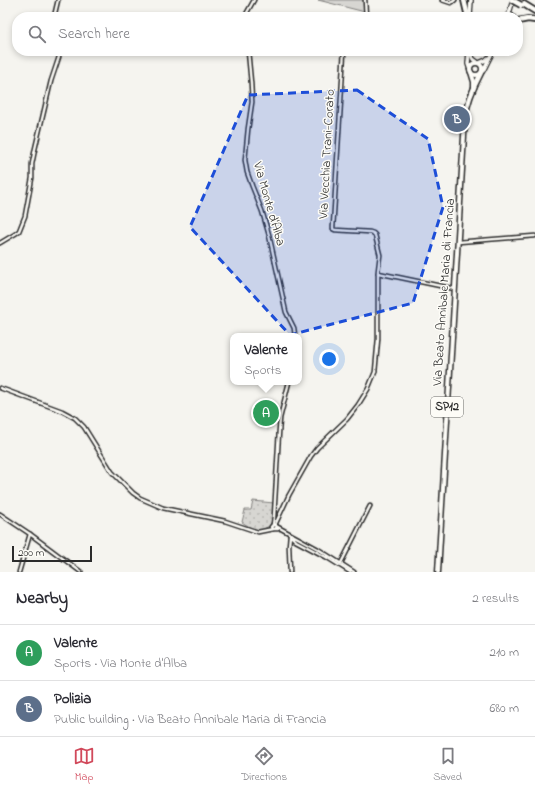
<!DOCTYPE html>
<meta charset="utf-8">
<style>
:root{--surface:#fff;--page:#f2f2f3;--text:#2b2b33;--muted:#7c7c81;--line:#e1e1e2;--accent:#d1495b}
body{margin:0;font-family:"Indie Flower",sans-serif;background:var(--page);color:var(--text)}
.scale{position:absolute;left:12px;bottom:10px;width:80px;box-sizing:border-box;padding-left:4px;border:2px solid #2b2b2b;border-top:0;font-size:11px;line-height:14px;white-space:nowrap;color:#2b2b2b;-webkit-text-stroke:3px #fdfcf7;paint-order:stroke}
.you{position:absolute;left:329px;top:359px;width:14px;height:14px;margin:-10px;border:3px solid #fff;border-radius:50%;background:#1a73e8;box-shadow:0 0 0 6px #1a73e833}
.badge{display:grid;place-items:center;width:26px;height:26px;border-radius:50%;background:var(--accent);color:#fff;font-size:13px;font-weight:700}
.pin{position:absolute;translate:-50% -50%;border:2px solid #fff;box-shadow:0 1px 4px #0006}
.popup{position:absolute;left:230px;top:333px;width:72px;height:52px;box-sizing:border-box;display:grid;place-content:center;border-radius:8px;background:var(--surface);filter:drop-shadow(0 1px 3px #0005);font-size:13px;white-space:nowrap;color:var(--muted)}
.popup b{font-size:15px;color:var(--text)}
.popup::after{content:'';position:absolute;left:50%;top:100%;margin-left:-8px;border:8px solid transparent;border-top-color:var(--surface)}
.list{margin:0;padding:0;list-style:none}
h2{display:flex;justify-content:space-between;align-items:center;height:52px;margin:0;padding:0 16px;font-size:17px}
h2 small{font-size:13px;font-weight:400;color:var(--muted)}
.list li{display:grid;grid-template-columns:26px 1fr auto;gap:12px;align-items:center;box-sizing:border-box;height:56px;padding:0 16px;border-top:1px solid var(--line)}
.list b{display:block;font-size:15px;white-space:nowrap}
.list p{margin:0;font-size:13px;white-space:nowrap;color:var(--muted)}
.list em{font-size:13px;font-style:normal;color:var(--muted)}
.icon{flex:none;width:22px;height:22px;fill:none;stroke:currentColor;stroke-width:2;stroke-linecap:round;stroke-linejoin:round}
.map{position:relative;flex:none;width:535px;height:572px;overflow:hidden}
.search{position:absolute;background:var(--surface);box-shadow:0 2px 6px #0003;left:12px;right:12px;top:12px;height:44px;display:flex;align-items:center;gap:10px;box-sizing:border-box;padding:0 14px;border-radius:16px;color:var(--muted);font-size:15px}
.sheet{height:164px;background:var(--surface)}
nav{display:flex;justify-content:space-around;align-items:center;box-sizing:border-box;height:56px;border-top:1px solid var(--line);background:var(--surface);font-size:11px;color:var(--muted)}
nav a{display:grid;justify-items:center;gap:2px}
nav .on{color:var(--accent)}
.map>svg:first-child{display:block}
.grass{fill:url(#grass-dots);stroke:#81807e}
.park{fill:#d7d6d2;stroke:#81807e}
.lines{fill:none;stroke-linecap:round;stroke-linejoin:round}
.street-casing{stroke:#2b2b2b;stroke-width:5.5}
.secondary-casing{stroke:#2b2b2b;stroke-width:6}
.primary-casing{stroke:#2b2b2b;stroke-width:7}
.highway-casing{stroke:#2b2b2b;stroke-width:8}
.street{stroke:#fdfcf7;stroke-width:2.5}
.secondary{stroke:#fdfcf7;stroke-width:3.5}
.primary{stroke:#fdfcf7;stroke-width:4}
.highway{stroke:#fdfcf7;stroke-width:4.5}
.highway-bridge-casing{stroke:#2b2b2b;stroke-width:8;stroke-linecap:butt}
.highway-bridge{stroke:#fdfcf7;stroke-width:4.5}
.marked{fill:#1d4ed8;fill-opacity:0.2;stroke:#1d4ed8;stroke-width:3;stroke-dasharray:8 5;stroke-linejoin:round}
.labels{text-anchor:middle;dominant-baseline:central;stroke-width:3;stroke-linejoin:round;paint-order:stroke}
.shield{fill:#fdfcf7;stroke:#6a6a68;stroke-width:1}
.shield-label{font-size:12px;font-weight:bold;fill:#2b2b2b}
.street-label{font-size:13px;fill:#2b2b2b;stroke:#fdfcf7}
</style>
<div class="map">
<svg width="535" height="572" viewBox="0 0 535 572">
<defs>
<pattern id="grass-dots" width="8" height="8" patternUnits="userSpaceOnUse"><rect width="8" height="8" fill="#d7d6d2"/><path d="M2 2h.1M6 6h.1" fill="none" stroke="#b9b8b4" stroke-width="1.8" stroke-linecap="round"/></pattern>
</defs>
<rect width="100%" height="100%" fill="#f5f4ef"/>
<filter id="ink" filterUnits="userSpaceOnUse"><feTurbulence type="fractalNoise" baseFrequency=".025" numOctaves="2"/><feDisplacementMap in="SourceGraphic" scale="8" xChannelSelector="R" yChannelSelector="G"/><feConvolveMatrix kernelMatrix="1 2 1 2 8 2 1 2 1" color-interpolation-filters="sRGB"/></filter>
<g filter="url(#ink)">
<path class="grass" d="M253 501 274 503 272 521 269 526 262 530H254L242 522 245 510H251Z"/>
<path class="park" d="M318 0H364L365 12Z"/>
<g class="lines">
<g class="street-casing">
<g id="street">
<path d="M365 0 366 17"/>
<path d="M442 0 451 3 455 0"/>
<path d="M54 17 58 0"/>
<path d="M245 17V16L254 0"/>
<path d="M248 51 251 83 252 102 248 129 245 160 247 172 252 186 262 211 269 235 286 312 294 328 295 336"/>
<path d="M458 242 535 236"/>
<path d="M0 243 15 234 19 231 25 216 32 178V164L35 149 51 81 59 57 57 51"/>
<path d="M378 273 455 289"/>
<path d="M0 388 62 411 75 418 84 427 112 472 133 493 140 498 163 508 225 521 258 532 273 529"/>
<path d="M0 514 30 534 81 572"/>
<path d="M273 525 274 517 279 431 280 418 289 382"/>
<path d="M275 525 289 495 311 456 317 448 347 419 358 405 368 389 375 372 378 339V271L380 255 375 235 373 233 370 232 335 230 333 229V227L344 51"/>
<path d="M276 526 318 549 354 572"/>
<path d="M275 529 276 526 275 525H273L271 527 272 529H278"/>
<path d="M292 537 296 541 326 557 350 572"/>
<path d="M341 563 370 506"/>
<path d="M19 572 30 534"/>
<path d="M290 572 289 546 290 535"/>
</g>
</g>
<g class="secondary-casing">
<g id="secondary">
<path d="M470 17 471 0"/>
<path d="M508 17 513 0"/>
<path d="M469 51 468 64 470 70"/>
<path d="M470 52 473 59 477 62"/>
<path d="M479 63 486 60 488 58"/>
<path d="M483 71 493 51"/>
</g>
</g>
<g class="primary-casing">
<g id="primary">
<circle cx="476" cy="69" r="6"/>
<path d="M471 72 474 82V87"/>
<path d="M438 572 465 119C467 102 473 88 481 73"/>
</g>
</g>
<g class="highway-casing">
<g id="highway">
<path d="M464 0 468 17"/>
<path d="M517 0 535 11"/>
<path d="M509 15 512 17"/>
<path d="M518 21 528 19 535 20"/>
</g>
</g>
<use href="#street" class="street"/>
<use href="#secondary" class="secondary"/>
<use href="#primary" class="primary"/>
<use href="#highway" class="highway"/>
<g class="highway-bridge-casing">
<path id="highway-bridge" d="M512 0 521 5"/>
</g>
<use href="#highway-bridge" class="highway-bridge"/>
</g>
</g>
<path class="marked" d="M357 90 428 139 443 207 413 303 290 335 190 227 248 95Z"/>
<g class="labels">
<rect class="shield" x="431" y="397" width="32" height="20" rx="3"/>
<g class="shield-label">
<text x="447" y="407">SP12</text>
</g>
<g class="street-label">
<text transform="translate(327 154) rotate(-87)">Via Vecchia Trani-Corato</text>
<text transform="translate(269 204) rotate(74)">Via Monte d'Alba</text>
<text transform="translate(444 292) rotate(-86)">Via Beato Annibale Maria di Francia</text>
</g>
</g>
</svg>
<div class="scale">200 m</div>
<div class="you"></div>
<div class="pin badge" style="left:266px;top:413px;background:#2e9e5b">A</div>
<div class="popup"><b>Valente</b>Sports</div>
<div class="pin badge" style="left:457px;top:119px;background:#5c6f8a">B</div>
<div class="search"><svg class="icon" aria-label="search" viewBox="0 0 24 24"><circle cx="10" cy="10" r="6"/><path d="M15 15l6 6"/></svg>Search here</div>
</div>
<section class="sheet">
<h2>Nearby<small>2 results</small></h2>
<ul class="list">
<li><span class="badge" style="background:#2e9e5b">A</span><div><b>Valente</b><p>Sports · Via Monte d'Alba</p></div><em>210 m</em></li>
<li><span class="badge" style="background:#5c6f8a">B</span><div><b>Polizia</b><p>Public building · Via Beato Annibale Maria di Francia</p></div><em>680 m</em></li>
</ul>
</section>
<nav>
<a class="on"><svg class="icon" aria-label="map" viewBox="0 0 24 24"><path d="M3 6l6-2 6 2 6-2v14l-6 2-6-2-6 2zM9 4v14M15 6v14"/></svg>Map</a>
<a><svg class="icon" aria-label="directions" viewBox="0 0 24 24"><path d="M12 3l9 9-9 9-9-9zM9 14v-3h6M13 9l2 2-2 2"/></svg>Directions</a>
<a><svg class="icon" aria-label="saved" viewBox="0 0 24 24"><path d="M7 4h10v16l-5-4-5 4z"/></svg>Saved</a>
</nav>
